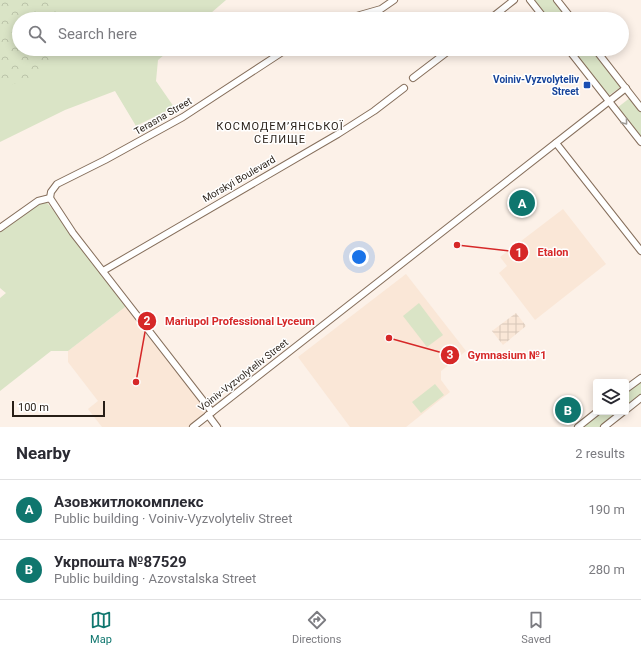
<!DOCTYPE html>
<meta charset="utf-8">
<style>
:root{--surface:#fff;--page:#f2f2f3;--text:#2b2b33;--muted:#7c7c81;--line:#e1e1e2;--accent:#0f766e}
body{margin:0;font-family:Roboto,sans-serif;background:var(--page);color:var(--text)}
.controls{position:absolute;right:12px;bottom:12px;display:grid;overflow:hidden;border-radius:4px;box-shadow:0 2px 10px #0003}
.controls button{width:36px;height:36px;display:grid;place-items:center;padding:0;border:0;border-bottom:1px solid var(--line);background:var(--surface);color:var(--text);font:20px sans-serif}
.scale{position:absolute;left:12px;bottom:10px;width:93px;box-sizing:border-box;padding-left:4px;border:2px solid #271e16;border-top:0;font-size:11px;line-height:14px;white-space:nowrap;color:#271e16;-webkit-text-stroke:3px #fff;paint-order:stroke}
.you{position:absolute;left:359px;top:257px;width:14px;height:14px;margin:-10px;border:3px solid #fff;border-radius:50%;background:#1a73e8;box-shadow:0 0 0 6px #1a73e833}
.badge{display:grid;place-items:center;width:26px;height:26px;border-radius:50%;background:var(--accent);color:#fff;font-size:13px;font-weight:700}
.pin{position:absolute;translate:-50% -50%;border:2px solid #fff;box-shadow:0 1px 4px #0006}
.list{margin:0;padding:0;list-style:none}
h2{display:flex;justify-content:space-between;align-items:center;height:52px;margin:0;padding:0 16px;font-size:17px}
h2 small{font-size:13px;font-weight:400;color:var(--muted)}
.list li{display:grid;grid-template-columns:26px 1fr auto;gap:12px;align-items:center;box-sizing:border-box;height:60px;padding:0 16px;border-top:1px solid var(--line)}
.list b{display:block;font-size:15px;white-space:nowrap}
.list p{margin:0;font-size:13px;white-space:nowrap;color:var(--muted)}
.list em{font-size:13px;font-style:normal;color:var(--muted)}
.icon{flex:none;width:22px;height:22px;fill:none;stroke:currentColor;stroke-width:2;stroke-linecap:round;stroke-linejoin:round}
.map{position:relative;flex:none;width:641px;height:427px;overflow:hidden}
.search{position:absolute;background:var(--surface);box-shadow:0 2px 10px #0003;left:12px;right:12px;top:12px;height:44px;display:flex;align-items:center;gap:10px;box-sizing:border-box;padding:0 14px;border-radius:22px;color:var(--muted);font-size:15px}
.sheet{height:172px;background:var(--surface)}
nav{display:flex;justify-content:space-around;align-items:center;box-sizing:border-box;height:56px;border-top:1px solid var(--line);background:var(--surface);font-size:11px;color:var(--muted)}
nav a{display:grid;justify-items:center;gap:2px}
nav .on{color:var(--accent)}
.map>svg:first-child{display:block}
.built{fill:#fae7d7}
.industrial{fill:url(#industrial-grid)}
.green{fill:#dae4c6}
.forest{fill:url(#forest-crowns)}
.lines{fill:none;stroke-linecap:round;stroke-linejoin:round}
.minor-casing{stroke:#866f5c;stroke-width:8}
.minor{stroke:#fff;stroke-width:6}
.oneway{stroke:#9e9a96}
.transit-dot{fill:#1a4fb4;stroke:#fff;stroke-width:1.5}
.labels{text-anchor:middle;dominant-baseline:central;stroke-width:3;stroke-linejoin:round;paint-order:stroke}
.transit-label{font-size:10px;font-weight:bold;fill:#164399;stroke:#fff;text-anchor:end}
.street-label{font-size:10px;fill:#271e16;stroke:#fff}
.neighbourhood-label{font-size:11px;letter-spacing:1px;fill:#271e16;stroke:#fff}
.leader{fill:none;stroke:#d62828;stroke-width:1.5}
.callout-dot{fill:#d62828;stroke:#fff;stroke-width:1.5}
.mark-label{font-size:12px;text-anchor:middle;font-weight:bold;fill:#fff}
.callout-label{font-size:11px;text-anchor:middle;font-weight:bold;fill:#d62828;stroke:#fff;stroke-width:3;stroke-linejoin:round;paint-order:stroke}
</style>
<div class="map">
<svg width="641" height="427" viewBox="0 0 641 427">
<defs>
<pattern id="industrial-grid" width="8" height="8" patternUnits="userSpaceOnUse"><rect width="8" height="8" fill="#fae7d7"/><path d="M0 4h8M4 0v8" fill="none" stroke="#d6c6b8"/></pattern>
<pattern id="forest-crowns" width="20" height="18" patternUnits="userSpaceOnUse"><rect width="20" height="18" fill="#dae4c6"/><path d="M2 6a3 3 0 1 1 6 0M12 15a3 3 0 1 1 6 0" fill="none" stroke="#bbc3a9"/></pattern>
</defs>
<rect width="100%" height="100%" fill="#fcf1e8"/>
<g class="built">
<path d="M563 209 606 264 535 320 499 273 507 266 500 257Z"/>
<path d="M406 274 466 351 441 371V380L450 392 406 427H350L298 357Z"/>
<path d="M129 304 212 412 193 427H102L88 409 98 401 68 362V351Z"/>
</g>
<path class="industrial" d="M516 313 526 326 503 345 492 331Z"/>
<g class="green">
<path d="M0 0H226L204 19H19V49H171L158 60 156 81 174 107 136 126 115 91 65 110 0 142Z"/>
<path d="M532 0H555L570 19H547Z"/>
<path d="M571 49H593L622 86 608 96Z"/>
<path d="M631 97 641 110V139L617 108Z"/>
<path d="M42 197 73 233 129 304 68 351H51L0 391V298L6 293 0 288V228Z"/>
<path d="M419 303 443 335 427 347 403 316Z"/>
<path d="M641 380V396L626 408V392Z"/>
<path d="M435 384 444 395 421 413 412 402Z"/>
<path d="M600 412H621L602 427H581Z"/>
</g>
<path class="forest" d="M0 0H61L56 19H19V49H64L36 77 0 88Z"/>
<g class="lines">
<g class="minor-casing">
<g id="minor">
<path d="M530 0 545 19"/>
<path d="M557 0 572 19"/>
<path d="M346 19 381 9 394 0"/>
<path d="M490 19 514 0"/>
<path d="M568 49 641 142"/>
<path d="M595 49 641 108"/>
<path d="M413 78 451 49"/>
<path d="M556 143 641 251"/>
<path d="M50 198 51 192 57 184 105 160 183 117 287 49"/>
<path d="M0 228 38 201 50 198 73 233 212 412"/>
<path d="M103 271 338 134 374 111 404 88"/>
<path d="M626 389 641 378"/>
<path d="M626 410 641 398"/>
<path d="M208 415 217 427"/>
<path d="M193 427 626 88"/>
<path d="M578 427 597 412"/>
<path d="M604 427 623 412"/>
</g>
</g>
<use href="#minor" class="minor"/>
</g>
<defs><path id="oneway-chevron" d="M-2-3.5L2.5 0L-2 3.5" fill="none" stroke-width="1.6" stroke-linecap="round" stroke-linejoin="round"/></defs>
<use class="oneway" href="#oneway-chevron" transform="translate(625 122) rotate(52)"/>
<rect class="transit-dot" x="583" y="81" width="8" height="8" rx="2"/>
<g class="labels">
<g class="transit-label">
<text x="579" y="79">Voiniv-Vyzvolyteliv<tspan x="579" dy="12">Street</tspan></text>
</g>
<g class="street-label">
<text transform="translate(163 116) rotate(-30)">Terasna Street</text>
<text transform="translate(239 179) rotate(-30)">Morskyi Boulevard</text>
<text transform="translate(243 375) rotate(-38)">Voiniv-Vyzvolyteliv Street</text>
</g>
<g class="neighbourhood-label">
<text x="280" y="126">КОСМОДЕМ’ЯНСЬКОЇ<tspan x="280" dy="13">СЕЛИЩЕ</tspan></text>
</g>
</g>
<path class="leader" d="M457 245L519 252M136 382L147 321M389 338L450 355"/>
<g class="callout-dot">
<circle cx="457" cy="245" r="4"/>
<circle cx="136" cy="382" r="4"/>
<circle cx="389" cy="338" r="4"/>
<circle cx="519" cy="252" r="10"/>
<circle cx="147" cy="321" r="10"/>
<circle cx="450" cy="355" r="10"/>
</g>
<g class="mark-label">
<text x="519" y="257">1</text>
<text x="147" y="325">2</text>
<text x="450" y="359">3</text>
</g>
<g class="callout-label">
<text x="553" y="256">Etalon</text>
<text x="240" y="325">Mariupol Professional Lyceum</text>
<text x="507" y="359">Gymnasium №1</text>
</g>
</svg>
<div class="controls">
<button><svg class="icon" aria-label="layers" viewBox="0 0 24 24"><path d="M12 4l9 5-9 5-9-5zM3 14l9 5 9-5"/></svg></button>
</div>
<div class="scale">100 m</div>
<div class="you"></div>
<div class="pin badge" style="left:522px;top:203px">A</div>
<div class="pin badge" style="left:568px;top:410px">B</div>
<div class="search"><svg class="icon" aria-label="search" viewBox="0 0 24 24"><circle cx="10" cy="10" r="6"/><path d="M15 15l6 6"/></svg>Search here</div>
</div>
<section class="sheet">
<h2>Nearby<small>2 results</small></h2>
<ul class="list">
<li><span class="badge">A</span><div><b>Азовжитлокомплекс</b><p>Public building · Voiniv-Vyzvolyteliv Street</p></div><em>190 m</em></li>
<li><span class="badge">B</span><div><b>Укрпошта №87529</b><p>Public building · Azovstalska Street</p></div><em>280 m</em></li>
</ul>
</section>
<nav>
<a class="on"><svg class="icon" aria-label="map" viewBox="0 0 24 24"><path d="M3 6l6-2 6 2 6-2v14l-6 2-6-2-6 2zM9 4v14M15 6v14"/></svg>Map</a>
<a><svg class="icon" aria-label="directions" viewBox="0 0 24 24"><path d="M12 3l9 9-9 9-9-9zM9 14v-3h6M13 9l2 2-2 2"/></svg>Directions</a>
<a><svg class="icon" aria-label="saved" viewBox="0 0 24 24"><path d="M7 4h10v16l-5-4-5 4z"/></svg>Saved</a>
</nav>
